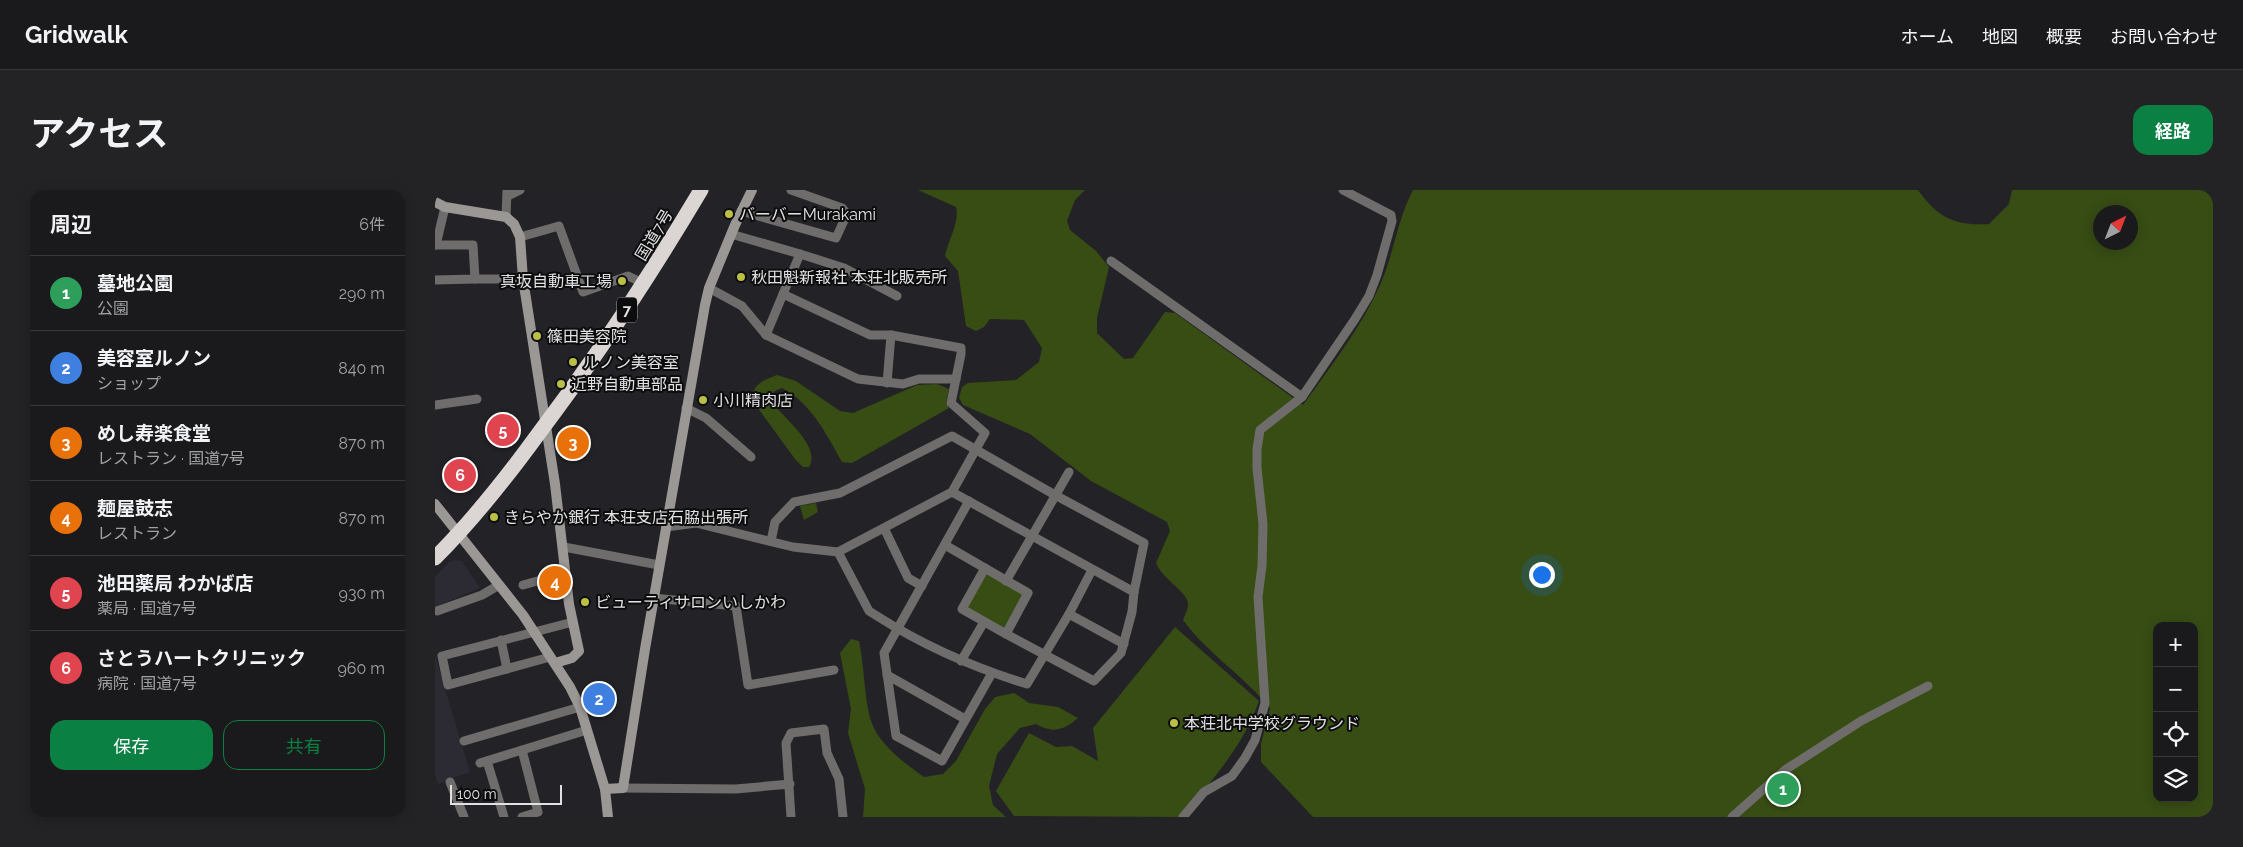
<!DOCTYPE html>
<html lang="ja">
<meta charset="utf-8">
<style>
:root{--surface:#1a1a1c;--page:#232325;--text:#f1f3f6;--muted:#9fa1a3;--line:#38383b;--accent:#0b8043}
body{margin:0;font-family:Raleway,"Noto Sans JP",sans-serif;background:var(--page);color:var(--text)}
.controls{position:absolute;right:15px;bottom:15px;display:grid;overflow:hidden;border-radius:10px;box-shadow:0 2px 12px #0003}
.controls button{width:45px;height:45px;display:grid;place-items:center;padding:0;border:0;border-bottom:1px solid var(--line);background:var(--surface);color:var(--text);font:25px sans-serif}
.compass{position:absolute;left:1658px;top:15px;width:45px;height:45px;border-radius:50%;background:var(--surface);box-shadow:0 2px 12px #0003;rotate:42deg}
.scale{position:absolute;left:15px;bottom:12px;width:112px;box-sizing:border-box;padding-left:5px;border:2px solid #e1e0e3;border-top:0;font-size:14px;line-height:18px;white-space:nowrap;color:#e1e0e3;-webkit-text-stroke:4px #0c0c0d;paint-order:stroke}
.you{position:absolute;left:1106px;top:384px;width:18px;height:18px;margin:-12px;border:4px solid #fff;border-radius:50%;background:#1a73e8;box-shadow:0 0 0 8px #1a73e833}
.badge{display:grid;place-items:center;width:32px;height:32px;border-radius:50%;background:var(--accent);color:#fff;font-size:16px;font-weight:700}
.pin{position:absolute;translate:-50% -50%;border:2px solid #fff;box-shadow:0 1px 5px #0006}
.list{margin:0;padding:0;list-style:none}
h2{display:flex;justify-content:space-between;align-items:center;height:65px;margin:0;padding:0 20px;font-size:21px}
h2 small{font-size:16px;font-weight:400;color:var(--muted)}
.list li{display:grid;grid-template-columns:32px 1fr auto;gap:15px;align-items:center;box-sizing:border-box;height:75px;padding:0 20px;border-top:1px solid var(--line)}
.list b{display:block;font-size:19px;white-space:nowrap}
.list p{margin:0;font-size:16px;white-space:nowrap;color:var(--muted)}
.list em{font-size:16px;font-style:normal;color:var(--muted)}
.actions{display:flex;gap:10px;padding:15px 20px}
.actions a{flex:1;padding:11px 0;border:1px solid var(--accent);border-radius:15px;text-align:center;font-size:18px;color:var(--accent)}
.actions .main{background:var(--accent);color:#fff}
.icon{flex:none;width:28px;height:28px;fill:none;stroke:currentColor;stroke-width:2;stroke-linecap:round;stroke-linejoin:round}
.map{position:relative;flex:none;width:1778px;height:627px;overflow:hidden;border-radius:15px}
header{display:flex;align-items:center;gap:30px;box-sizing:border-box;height:70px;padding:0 25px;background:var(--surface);border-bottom:1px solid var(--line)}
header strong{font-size:24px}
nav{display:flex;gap:28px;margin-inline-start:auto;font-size:18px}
.intro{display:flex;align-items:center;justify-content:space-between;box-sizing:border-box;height:120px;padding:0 30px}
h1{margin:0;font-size:35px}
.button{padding:12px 22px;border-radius:15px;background:var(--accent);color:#fff;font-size:18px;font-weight:700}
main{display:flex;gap:30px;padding:0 30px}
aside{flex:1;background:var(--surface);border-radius:15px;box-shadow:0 2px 12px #0003}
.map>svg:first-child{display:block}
.built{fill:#2c2a33}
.green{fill:#374d14;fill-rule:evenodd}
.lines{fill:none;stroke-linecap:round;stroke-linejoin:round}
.street{stroke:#6f6d6b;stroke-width:9}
.secondary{stroke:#9a9795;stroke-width:10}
.highway{stroke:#dbd6d3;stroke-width:15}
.poi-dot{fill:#bbc044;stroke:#0c0c0d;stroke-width:2}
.labels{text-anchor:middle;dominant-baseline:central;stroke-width:4;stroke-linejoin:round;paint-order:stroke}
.shield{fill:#0c0c0d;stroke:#a1a0a3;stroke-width:1}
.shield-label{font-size:15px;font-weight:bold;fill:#e1e0e3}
.poi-label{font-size:16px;fill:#e1e0e3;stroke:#0c0c0d;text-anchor:start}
.street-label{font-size:16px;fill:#e1e0e3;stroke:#0c0c0d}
</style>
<header>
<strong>Gridwalk</strong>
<nav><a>ホーム</a><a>地図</a><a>概要</a><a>お問い合わせ</a></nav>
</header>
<div class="intro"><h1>アクセス</h1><a class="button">経路</a></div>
<main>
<aside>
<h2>周辺<small>6件</small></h2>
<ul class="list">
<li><span class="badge" style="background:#2e9e5b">1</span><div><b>墓地公園</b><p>公園</p></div><em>290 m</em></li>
<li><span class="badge" style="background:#3f7fe0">2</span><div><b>美容室ルノン</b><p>ショップ</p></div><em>840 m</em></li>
<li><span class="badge" style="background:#e8710a">3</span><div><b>めし寿楽食堂</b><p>レストラン · 国道7号</p></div><em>870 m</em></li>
<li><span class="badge" style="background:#e8710a">4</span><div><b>麺屋鼓志</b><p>レストラン</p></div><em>870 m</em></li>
<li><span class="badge" style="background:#e0444e">5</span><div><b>池田薬局 わかば店</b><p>薬局 · 国道7号</p></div><em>930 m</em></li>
<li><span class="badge" style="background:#e0444e">6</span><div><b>さとうハートクリニック</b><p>病院 · 国道7号</p></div><em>960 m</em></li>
</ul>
<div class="actions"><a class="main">保存</a><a>共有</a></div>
</aside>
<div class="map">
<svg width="1778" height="627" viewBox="0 0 1778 627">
<rect width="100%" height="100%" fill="#232226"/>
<g class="built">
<path d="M20 370 27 371 45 398 0 417V387L14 372Z"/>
<path d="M0 465 35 582 3 594 0 585Z"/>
</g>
<g class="green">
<path d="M483 0H650L640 10 632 31 635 40 661 61 674 77 662 128V143L689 169 698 168 730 122 740 123 868 215C896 176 926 138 945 95 959 64 962 30 978 0H1483C1503 28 1520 36 1554 34L1574 14 1577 0H1778V627H878L826 572V554L835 518C809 486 772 463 748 430 750 425 753 419 753 414 753 402 727 389 721 373L735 341 732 332 656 291 595 244 528 215 524 208 527 197 533 193 581 190 604 172 607 158 589 130 555 129 549 137 541 141 531 136 523 81 510 66C513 51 525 31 521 17ZM1666 22H1696V52H1666ZM1722 436H1759V608H1722Z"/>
<path d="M342 185 361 191 405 221 418 223 482 195 502 194 514 199 511 213 514 218 417 273 407 272C392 245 376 213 347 198L340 201 334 207C345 227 387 254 374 277H368L360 269 317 210C317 194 329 190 342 185Z"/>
<path d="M381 313 383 322 369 330 365 316Z"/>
<path d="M550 378 593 403 571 444 527 419Z"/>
<path d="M740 437 824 511C807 559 778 587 748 627L579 626 561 601 594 543 621 557 637 556 663 571 658 538Z"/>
<path d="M416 449 424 451C429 475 429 500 434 524 440 552 467 571 489 587L508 584 521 571 550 519 560 507 579 503 594 513 623 517 643 528C629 540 618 544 601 534L585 538 562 564 554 596 558 615 571 627H428L430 599 413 543 416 519 405 463Z"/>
</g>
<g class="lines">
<g class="street">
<path d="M73 6 85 0"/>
<path d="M306 21 401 48 412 24 407 18 356 0"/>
<path d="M71 27 72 0"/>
<path d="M85 47 124 36 148 102 193 86 210 94"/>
<path d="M0 55H38L40 89 0 90"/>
<path d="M1 55 10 17"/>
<path d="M365 64 409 78 462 106"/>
<path d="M676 71 867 207"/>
<path d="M40 89H88"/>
<path d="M274 98 307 116 331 145 423 189 468 194 484 189H521"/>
<path d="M331 145 348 104"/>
<path d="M452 193 456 145"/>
<path d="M0 215 42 209"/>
<path d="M251 218 271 228 316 267"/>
<path d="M534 311 449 463 461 546 507 571 557 483"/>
<path d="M231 337 261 333 358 357 403 362 517 302 550 243 516 213 526 164V158L456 145H435L348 104 365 64 296 44"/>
<path d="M449 338 473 388 487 396"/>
<path d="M336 351 340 332 359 312 405 303 517 246 620 305 709 353 699 402"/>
<path d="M510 355 593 403 571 444 659 491 686 463 697 422 699 402 517 302"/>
<path d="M129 357 224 375"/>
<path d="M403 362 434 421 442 426C489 456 540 478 592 494L634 424 657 380"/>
<path d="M550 378 527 419 571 444"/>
<path d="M571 391 634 282"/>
<path d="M88 395 131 383"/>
<path d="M218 408 301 416 313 495 399 480"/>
<path d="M2 421 47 405 64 395"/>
<path d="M634 424 689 454"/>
<path d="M66 450 72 479"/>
<path d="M115 467 13 495 7 466 138 432"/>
<path d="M526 471 549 432"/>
<path d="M452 485 530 529"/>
<path d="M29 551 145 517"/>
<path d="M87 560 103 622 87 627"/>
<path d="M52 571 69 627"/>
<path d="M45 573 152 540"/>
<path d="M15 592 29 627"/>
<path d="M188 598 301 599 355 594"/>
<path d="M356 627 351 553 356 543 389 539 392 563 404 589 408 627"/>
<path d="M748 627 769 602 797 586 810 568 820 550 830 513 823 407 827 376 828 334 822 278V259L825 240 867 207 920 129 934 106 942 85 957 31 956 25 908 0"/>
<path d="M1297 627 1350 580 1426 531 1493 496"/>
</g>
<g class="secondary">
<path d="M0 12 10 17 71 27 79 34 85 47 88 89 120 294 134 414 144 461 137 468 120 473"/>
<path d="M0 314 88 425 135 497 145 517 170 599 173 627"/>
<path d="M170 599 188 598 210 459 270 115 274 98 300 35 317 0"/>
</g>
<path class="highway" d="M0 368C38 330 72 287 104 243 163 165 216 84 266 0"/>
</g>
<g class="poi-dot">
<circle cx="294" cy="24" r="5"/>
<circle cx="306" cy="87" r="5"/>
<circle cx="187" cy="91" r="5"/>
<circle cx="102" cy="146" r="5"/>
<circle cx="138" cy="172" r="5"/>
<circle cx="126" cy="194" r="5"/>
<circle cx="268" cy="210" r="5"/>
<circle cx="59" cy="327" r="5"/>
<circle cx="150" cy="412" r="5"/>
<circle cx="739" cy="533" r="5"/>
</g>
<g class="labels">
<rect class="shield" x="182" y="107.5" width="20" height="25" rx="4"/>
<g class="shield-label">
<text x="192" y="120">7</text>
</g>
<g class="poi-label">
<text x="304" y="24">バーバーMurakami</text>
<text x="316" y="87">秋田魁新報社 本荘北販売所</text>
<text x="177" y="91" text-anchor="end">真坂自動車工場</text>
<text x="112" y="146">篠田美容院</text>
<text x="148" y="172">ルノン美容室</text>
<text x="136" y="194">近野自動車部品</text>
<text x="278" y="210">小川精肉店</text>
<text x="69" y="327">きらやか銀行 本荘支店石脇出張所</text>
<text x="160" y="412">ビューティサロンいしかわ</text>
<text x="749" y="533">本荘北中学校グラウンド</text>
</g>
<g class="street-label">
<text transform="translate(219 45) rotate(-59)">国道7号</text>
</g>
</g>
</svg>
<div class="controls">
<button>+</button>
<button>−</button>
<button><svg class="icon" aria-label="locate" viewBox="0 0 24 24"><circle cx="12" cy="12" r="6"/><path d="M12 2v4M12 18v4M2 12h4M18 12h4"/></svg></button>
<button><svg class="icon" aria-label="layers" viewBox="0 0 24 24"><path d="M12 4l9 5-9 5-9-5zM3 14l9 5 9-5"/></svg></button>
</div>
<svg class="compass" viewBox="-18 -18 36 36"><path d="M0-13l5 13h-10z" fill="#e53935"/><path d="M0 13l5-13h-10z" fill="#9fa1a3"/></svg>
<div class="scale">100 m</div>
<div class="you"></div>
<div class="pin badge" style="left:1348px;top:599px;background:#2e9e5b">1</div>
<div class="pin badge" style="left:164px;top:509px;background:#3f7fe0">2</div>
<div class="pin badge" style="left:138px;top:253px;background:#e8710a">3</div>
<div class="pin badge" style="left:120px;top:392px;background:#e8710a">4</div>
<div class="pin badge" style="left:68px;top:240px;background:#e0444e">5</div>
<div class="pin badge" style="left:25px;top:285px;background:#e0444e">6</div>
</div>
</main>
